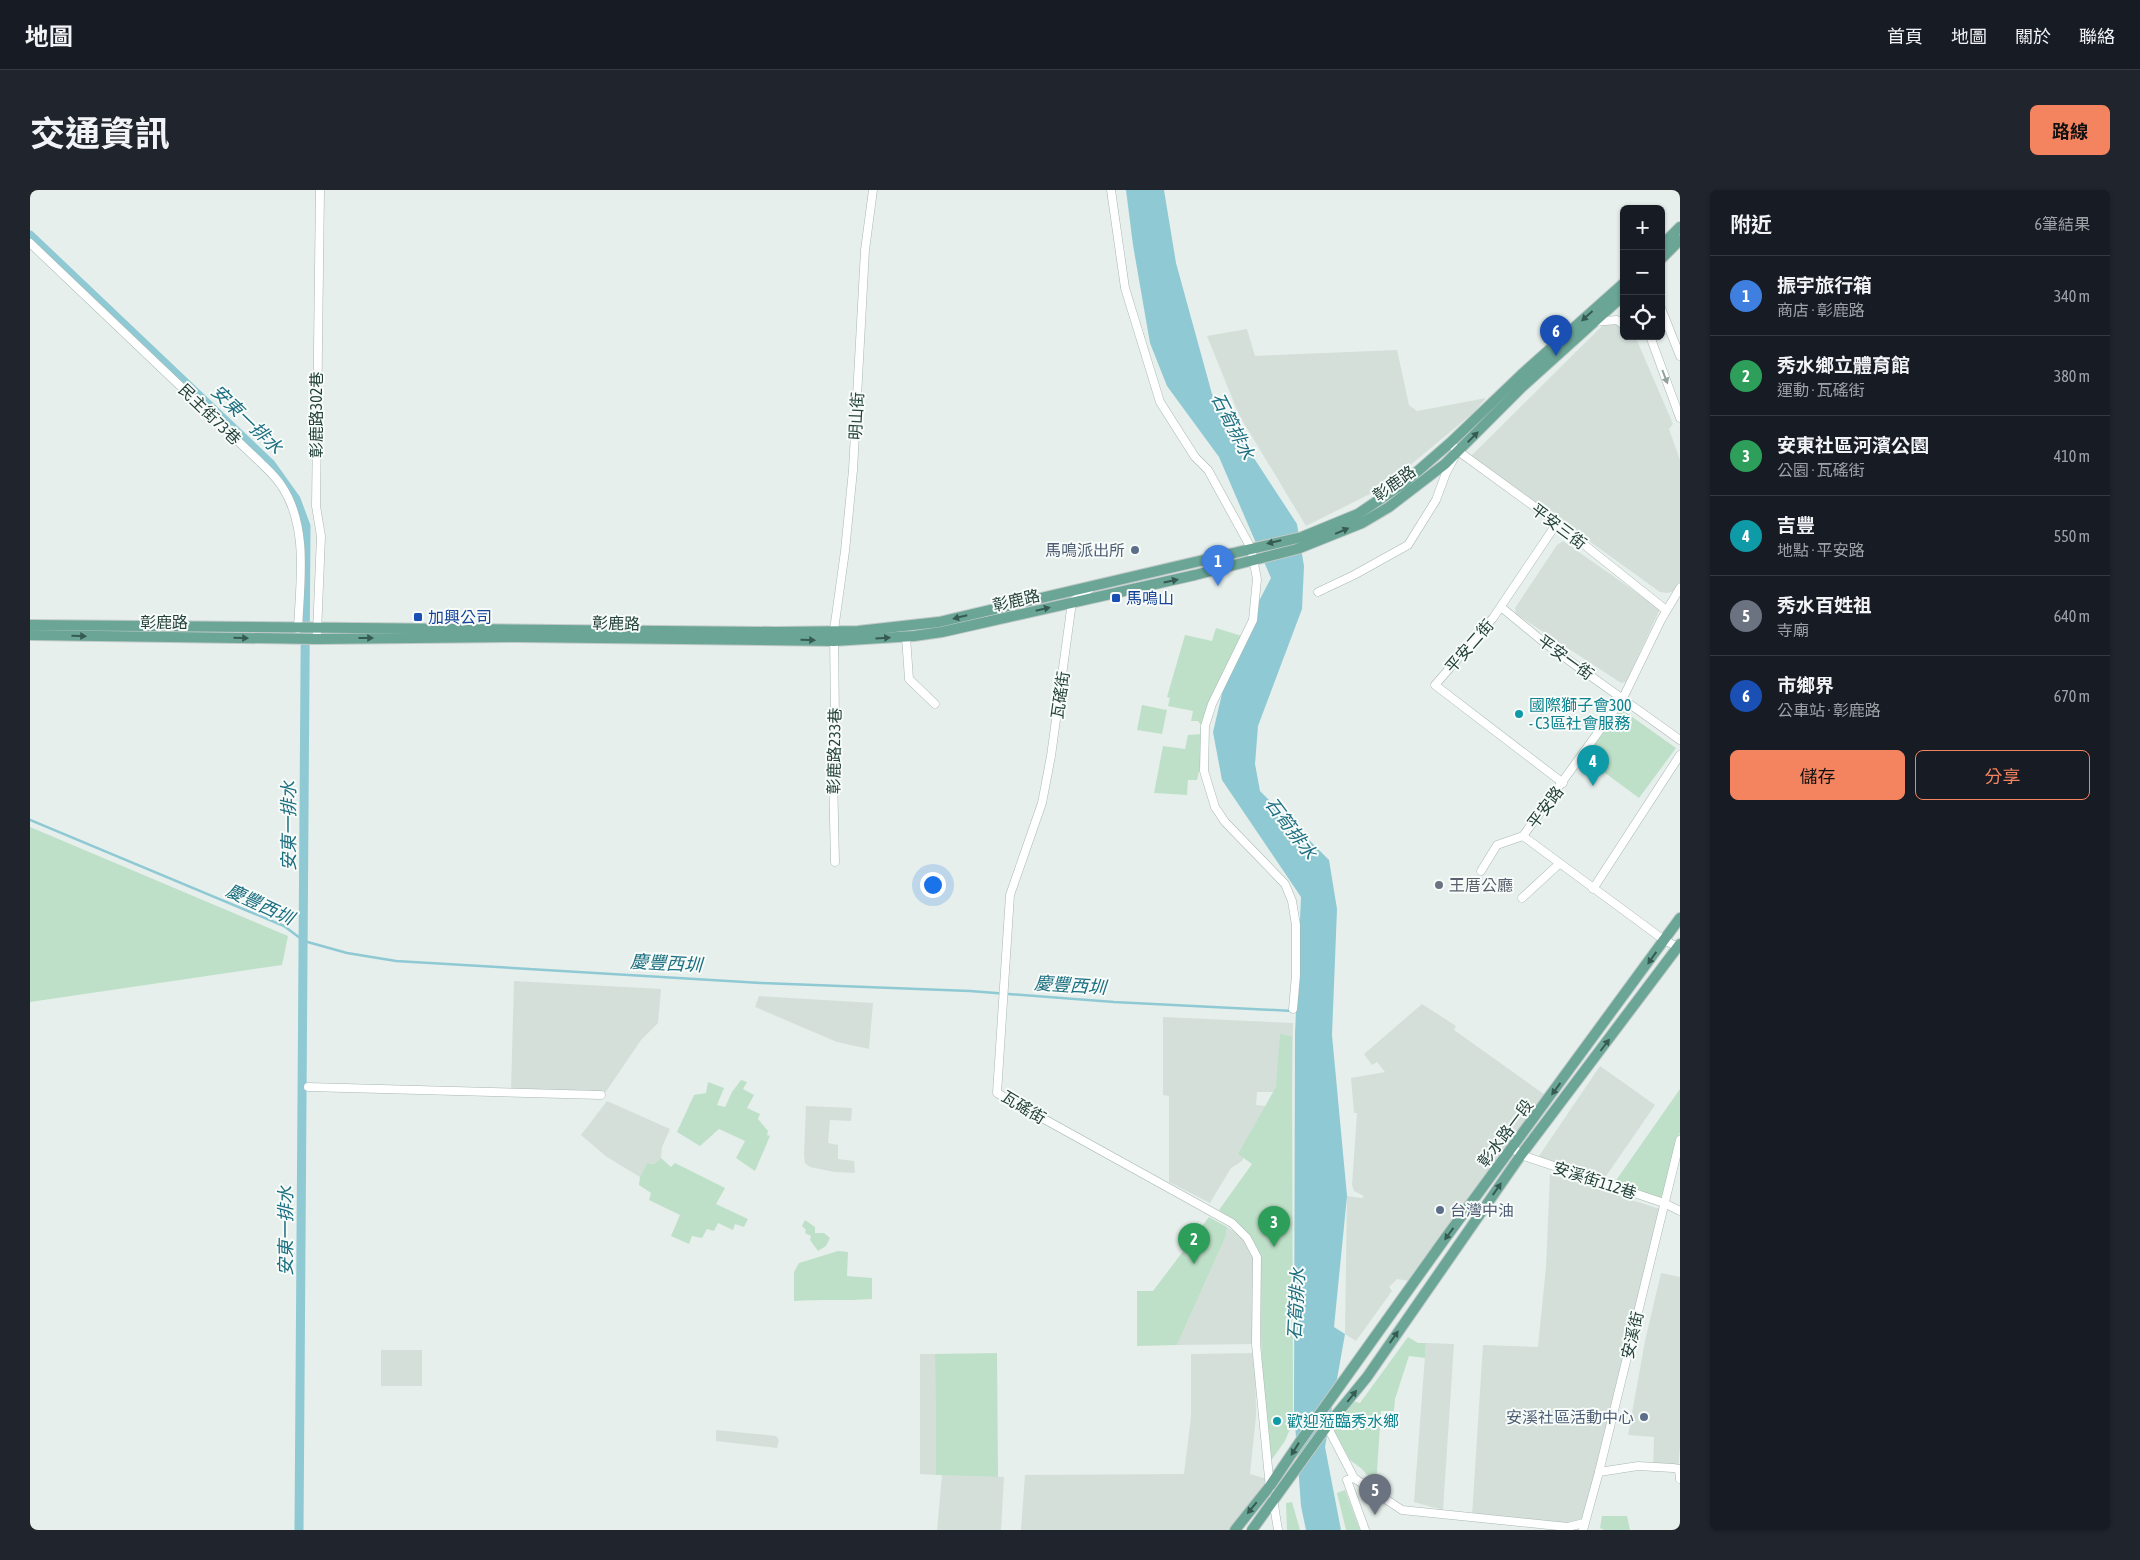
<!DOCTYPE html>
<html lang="zh-TW">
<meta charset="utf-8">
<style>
:root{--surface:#171b24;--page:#20242c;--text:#f1f3f6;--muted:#9ea1a6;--line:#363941;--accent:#f4845f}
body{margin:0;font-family:"Asap Condensed","Noto Sans TC",sans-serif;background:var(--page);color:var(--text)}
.controls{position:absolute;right:15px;top:15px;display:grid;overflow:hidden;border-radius:8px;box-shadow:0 1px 4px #0004}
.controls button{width:45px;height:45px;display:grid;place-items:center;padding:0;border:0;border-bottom:1px solid var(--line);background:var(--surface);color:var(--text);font:25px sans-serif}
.you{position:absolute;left:902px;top:694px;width:18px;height:18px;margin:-12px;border:4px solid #fff;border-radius:50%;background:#1a73e8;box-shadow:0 0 0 8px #1a73e833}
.badge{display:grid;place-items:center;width:32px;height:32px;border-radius:50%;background:var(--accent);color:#fff;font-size:16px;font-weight:700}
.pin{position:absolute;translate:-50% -41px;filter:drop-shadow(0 1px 2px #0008)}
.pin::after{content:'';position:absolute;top:26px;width:18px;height:15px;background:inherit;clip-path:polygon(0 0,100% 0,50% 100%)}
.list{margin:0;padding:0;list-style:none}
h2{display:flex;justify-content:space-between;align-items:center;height:65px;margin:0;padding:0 20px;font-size:21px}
h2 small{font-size:16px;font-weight:400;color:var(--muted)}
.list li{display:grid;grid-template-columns:32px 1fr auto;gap:15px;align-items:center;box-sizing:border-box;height:80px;padding:0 20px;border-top:1px solid var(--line)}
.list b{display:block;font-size:19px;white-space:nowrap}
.list p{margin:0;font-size:16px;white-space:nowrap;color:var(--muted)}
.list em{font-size:16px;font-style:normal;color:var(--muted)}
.actions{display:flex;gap:10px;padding:15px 20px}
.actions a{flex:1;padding:11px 0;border:1px solid var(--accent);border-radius:8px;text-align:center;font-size:18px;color:var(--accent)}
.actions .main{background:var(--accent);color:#111}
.icon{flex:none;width:28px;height:28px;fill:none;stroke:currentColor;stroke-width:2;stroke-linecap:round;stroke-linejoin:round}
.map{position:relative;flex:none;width:1650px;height:1340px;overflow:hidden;border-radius:8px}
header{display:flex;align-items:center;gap:30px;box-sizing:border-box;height:70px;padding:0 25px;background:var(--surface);border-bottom:1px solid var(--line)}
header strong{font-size:24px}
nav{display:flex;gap:28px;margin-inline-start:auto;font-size:18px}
.intro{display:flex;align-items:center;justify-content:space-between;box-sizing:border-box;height:120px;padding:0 30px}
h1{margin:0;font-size:35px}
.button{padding:12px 22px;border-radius:8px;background:var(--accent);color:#111;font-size:18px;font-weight:700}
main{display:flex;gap:30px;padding:0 30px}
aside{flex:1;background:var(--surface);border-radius:8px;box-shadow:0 1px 4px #0004}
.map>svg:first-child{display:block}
.built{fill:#d4dfda}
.green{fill:#bfe0c8}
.water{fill:#8ec9d4}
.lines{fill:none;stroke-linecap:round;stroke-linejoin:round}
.stream{stroke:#8ec9d4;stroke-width:2.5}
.canal{stroke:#8ec9d4;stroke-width:9}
.minor-casing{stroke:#a8b8b2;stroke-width:9}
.major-casing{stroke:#c2cac8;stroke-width:12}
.minor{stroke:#fff;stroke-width:8}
.major{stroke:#6aa596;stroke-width:10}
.oneway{fill:#365b51}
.oneway2{fill:#92a09c}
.service-dot{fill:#5c6f8a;stroke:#f7fbf9;stroke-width:2}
.transit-dot{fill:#1a4fb4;stroke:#f7fbf9;stroke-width:2}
.culture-dot{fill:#0f9aa8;stroke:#f7fbf9;stroke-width:2}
.worship-dot{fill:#6b7280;stroke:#f7fbf9;stroke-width:2}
.labels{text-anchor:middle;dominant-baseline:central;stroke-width:4;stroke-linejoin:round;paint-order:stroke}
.street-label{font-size:16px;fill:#24423a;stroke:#f7fbf9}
.service-label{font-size:16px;fill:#4e5e75;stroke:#f7fbf9;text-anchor:end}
.transit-label{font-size:16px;fill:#164399;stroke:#f7fbf9;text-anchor:start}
.culture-label{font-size:16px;fill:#0d838f;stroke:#f7fbf9;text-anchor:start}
.worship-label{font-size:16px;fill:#5b616d;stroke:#f7fbf9;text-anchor:start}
.water-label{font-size:18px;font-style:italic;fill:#1c6f80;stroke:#f7fbf9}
</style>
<header>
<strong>地圖</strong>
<nav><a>首頁</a><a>地圖</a><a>關於</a><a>聯絡</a></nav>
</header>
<div class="intro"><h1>交通資訊</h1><a class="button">路線</a></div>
<main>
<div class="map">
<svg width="1650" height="1340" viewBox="0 0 1650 1340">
<rect width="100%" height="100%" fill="#e6efeb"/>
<g class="built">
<path d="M1575 133 1594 136V146H1605L1643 234 1639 239 1650 270V392L1644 401 1638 403 1630 402 1441 266Z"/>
<path d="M1217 139 1225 166 1367 160 1379 215 1387 221 1456 208 1444 222 1354 297 1276 336 1209 225 1177 146Z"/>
<path d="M1533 351 1630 419 1596 492 1591 493 1486 424 1485 418 1527 355Z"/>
<path d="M484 791 631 799 628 833 611 850 575 903 481 900Z"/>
<path d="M729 806 843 813 839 859 807 852 725 817Z"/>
<path d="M1392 814 1426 836 1424 840 1518 907 1380 1091 1367 1089 1359 1097 1362 1101 1326 1151 1315 1144 1317 1006 1332 1008 1334 1006 1324 1001 1322 995 1327 923H1324L1321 888 1355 882 1347 872 1342 875 1334 864Z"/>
<path d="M1133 827 1263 833 1262 902H1227L1226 915 1235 916 1234 929 1212 971 1201 978 1180 1013 1139 992V906L1133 905Z"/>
<path d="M1570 876 1625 915 1572 992 1507 969Z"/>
<path d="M577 911 640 939 632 957 631 968 624 974 617 973 610 987 577 967 551 945Z"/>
<path d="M776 916 822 918 821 931 800 930 798 953 808 955V969L824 971 825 983 804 982 780 977 775 973 774 965Z"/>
<path d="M1520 984 1630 1019 1556 1335 1442 1326 1453 1155 1508 1157 1516 1077Z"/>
<path d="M1197 1037 1212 1047 1223 1060 1226 1154 1147 1155 1196 1046Z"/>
<path d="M1631 1083 1650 1087V1255L1648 1281 1623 1280 1624 1247 1598 1245 1615 1151Z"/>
<path d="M1396 1153 1424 1154 1413 1320 1384 1312Z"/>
<rect x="351" y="1160" width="41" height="36"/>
<path d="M1225 1163 1226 1226 1220 1284 1237 1289 1201 1340H991L995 1285 1154 1284 1161 1227V1164Z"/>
<path d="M890 1164H905L906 1285 890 1284Z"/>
<path d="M686 1240 746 1246 749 1250 747 1258 686 1251Z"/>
<path d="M912 1285 974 1287 971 1340H907Z"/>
</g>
<g class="green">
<path d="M1186 438 1215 447 1175 540 1168 531H1161L1163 521 1138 516 1140 508 1137 507 1155 445 1182 451Z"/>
<path d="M1112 515 1137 520 1132 544 1107 540Z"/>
<path d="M1591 519 1646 558 1609 608 1555 568Z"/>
<path d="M1173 544V564L1167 590H1158L1157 605 1124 603 1133 556 1155 559 1158 545Z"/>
<path d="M0 637 258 746 252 775 0 812Z"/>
<path d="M1250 844 1262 846 1263 1232 1255 1251 1235 1279 1231 1146V1070L1219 1044 1189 1020 1222 974 1208 964 1246 897Z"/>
<path d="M711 890 717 892 713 899 724 905 717 918 730 924 728 929 738 941 737 945 740 946 725 981 706 968 715 951 689 939 670 956 647 942 664 905 676 903 678 892 694 898 687 915 695 917 702 902Z"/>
<path d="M1650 899V942L1634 1006 1630 1008 1588 997 1587 989Z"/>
<path d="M631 968 641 977 645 973 695 998 686 1014 718 1029 714 1037 705 1034 703 1040 688 1033 684 1041 677 1039 672 1048 662 1046 659 1054 641 1046 650 1025 619 1010 621 1003 609 995 610 987 617 973 624 974Z"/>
<path d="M1179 1027 1197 1037 1196 1046 1147 1155 1107 1156V1101H1123Z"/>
<path d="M775 1030 785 1037V1043H794L800 1048 796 1056 788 1061 780 1050 781 1046 775 1043 776 1040 772 1036Z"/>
<path d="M808 1061 818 1062 817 1086 842 1088V1109C816 1111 790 1109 764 1111V1082L769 1073Z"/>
<path d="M1378 1147 1388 1153H1396L1395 1168 1379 1166 1365 1209 1364 1221H1351L1346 1296 1332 1279 1320 1270 1301 1235 1319 1210 1330 1213Z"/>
<path d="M967 1163 968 1287 906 1285 905 1164Z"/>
<path d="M1315 1300 1330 1340H1316L1307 1303Z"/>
<path d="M1262 1312 1270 1340H1257L1256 1313Z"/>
<path d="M1572 1326H1597L1600 1340H1574L1570 1338Z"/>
</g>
<path class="water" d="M1096 0H1134L1146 73 1182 204 1267 334 1274 376 1272 419 1228 536 1225 574 1230 601 1299 670 1307 719 1302 845 1317 1006 1304 1137 1315 1144 1295 1257 1311 1340H1276L1271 1316 1264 1220 1265 844 1271 707 1192 590 1183 542 1196 487 1204 465 1223 439 1229 411 1241 388 1189 267 1137 196 1120 153 1103 55Z"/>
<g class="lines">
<path class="stream" d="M0 630 254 736 274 751 317 763 366 771 731 793 940 801 1084 812 1263 821"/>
<path class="canal" d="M0 45 241 274 266 309 276 336 269 1340"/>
<g class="minor-casing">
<g id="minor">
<path d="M1081 0 1095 98 1130 212 1165 267 1178 280 1221 358 1227 389 1223 430 1182 514 1175 536 1174 581 1185 617 1195 632 1255 694 1262 711 1266 735V785L1263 819"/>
<path d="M0 53 230 272C237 279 245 286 251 295 279 336 270 392 268 439"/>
<path d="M1631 118 1650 166"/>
<path d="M1563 132 1587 130 1594 135"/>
<path d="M1620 146 1650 228"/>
<path d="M1420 253 1428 261 1527 333 1636 420"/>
<path d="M1527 333 1463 428 1405 495 1533 593"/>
<path d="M1062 397 1042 412 1021 566 1012 613 980 705 967 903 1202 1033 1217 1048 1227 1067 1226 1154 1240 1298"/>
<path d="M1288 402 1324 385 1378 355 1406 310 1416 283 1424 268"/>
<path d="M1471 417 1516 454 1650 550"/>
<path d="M287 443 291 346 286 316 290 0"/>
<path d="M876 447 879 489 905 514"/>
<path d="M805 672 803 585 805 535 804 440 815 361 823 280 835 60 843 0"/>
<path d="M1451 681 1467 655 1493 646"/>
<path d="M1563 699 1650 565"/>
<path d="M1492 708 1529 674"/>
<path d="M1648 757 1634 750 1493 646 1593 508 1631 430 1650 398"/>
<path d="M278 897 571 905"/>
<path d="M1482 957 1491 965 1634 1013 1650 1021"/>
<path d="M1297 1236 1324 1288 1372 1320 1538 1337 1554 1333"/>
<path d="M1569 1282 1608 1276 1643 1278 1649 1279 1650 1289"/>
<path d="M1324 1288 1317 1290 1335 1340"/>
<path d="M1243 1309 1248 1340"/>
<path d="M1553 1340 1569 1282 1650 950"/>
</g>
</g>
<g class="major-casing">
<g id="major">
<path d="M1631 56 1650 37"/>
<path d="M1631 69 1650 50"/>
<path d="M0 435 746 442 828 441 909 432 1272 347 1328 324 1374 293 1420 253 1491 185 1594 93"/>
<path d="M0 445 287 449 488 447 804 451 884 446 912 442 1165 385 1267 359 1332 333 1359 317 1415 274 1492 197 1594 105"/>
<path d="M1205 1340 1240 1296 1269 1253 1414 1050 1650 728"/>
<path d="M1222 1340 1297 1236 1337 1187 1491 965 1650 754"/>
</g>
</g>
<use href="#minor" class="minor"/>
<use href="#major" class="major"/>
</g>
<defs><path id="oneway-solid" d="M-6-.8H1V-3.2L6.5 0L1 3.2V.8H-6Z" transform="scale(1.25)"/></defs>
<g class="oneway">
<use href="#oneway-solid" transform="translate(1557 126) rotate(138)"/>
<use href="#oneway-solid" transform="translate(1443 247) rotate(-45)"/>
<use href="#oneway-solid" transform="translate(1312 341) rotate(-23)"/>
<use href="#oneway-solid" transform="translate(1244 352) rotate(167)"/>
<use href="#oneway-solid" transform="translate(1141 391) rotate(-12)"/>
<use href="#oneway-solid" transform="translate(1013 419) rotate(-13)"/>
<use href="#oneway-solid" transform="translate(930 427) rotate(166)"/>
<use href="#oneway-solid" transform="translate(49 446) rotate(1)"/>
<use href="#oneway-solid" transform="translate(211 448) rotate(1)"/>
<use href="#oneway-solid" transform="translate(336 448)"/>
<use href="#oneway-solid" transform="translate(853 448) rotate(-4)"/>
<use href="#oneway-solid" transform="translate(778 450) rotate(1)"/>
<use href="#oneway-solid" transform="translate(1622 768) rotate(125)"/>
<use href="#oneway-solid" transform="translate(1575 855) rotate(-53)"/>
<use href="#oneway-solid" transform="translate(1526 899) rotate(126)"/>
<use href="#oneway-solid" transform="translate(1467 999) rotate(-55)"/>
<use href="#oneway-solid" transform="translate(1419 1044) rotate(126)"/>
<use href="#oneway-solid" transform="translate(1364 1147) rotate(-55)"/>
<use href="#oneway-solid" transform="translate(1322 1206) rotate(-51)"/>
<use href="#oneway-solid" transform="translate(1265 1259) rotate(122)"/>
<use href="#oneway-solid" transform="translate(1222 1318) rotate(129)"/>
</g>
<use class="oneway2" href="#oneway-solid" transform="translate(1635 187) rotate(69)"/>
<g class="service-dot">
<circle cx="1105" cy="360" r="5"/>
<circle cx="1410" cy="1020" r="5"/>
<circle cx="1614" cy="1227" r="5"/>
</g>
<g class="transit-dot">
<rect x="1081" y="403" width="10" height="10" rx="2.5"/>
<rect x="383" y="422" width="10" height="10" rx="2.5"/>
</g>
<g class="culture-dot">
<circle cx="1489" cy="524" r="5"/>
<circle cx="1247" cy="1231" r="5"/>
</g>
<circle class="worship-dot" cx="1409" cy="695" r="5"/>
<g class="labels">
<g class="street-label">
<text transform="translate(180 224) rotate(44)">民主街73巷</text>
<text transform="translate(286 225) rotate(-90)">彰鹿路302巷</text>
<text transform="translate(826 226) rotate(-87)">明山街</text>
<text transform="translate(1364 293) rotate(-36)">彰鹿路</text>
<text transform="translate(1529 336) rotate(37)">平安三街</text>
<text transform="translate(986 410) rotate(-13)">彰鹿路</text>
<text x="134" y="432">彰鹿路</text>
<text transform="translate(586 433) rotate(1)">彰鹿路</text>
<text transform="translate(1439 456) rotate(-49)">平安二街</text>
<text transform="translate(1536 467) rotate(36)">平安一街</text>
<text transform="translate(1030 505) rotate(-82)">瓦磘街</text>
<text transform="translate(804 561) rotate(-89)">彰鹿路233巷</text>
<text transform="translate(1515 617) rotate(-53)">平安路</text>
<text transform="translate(994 917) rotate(31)">瓦磘街</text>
<text transform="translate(1475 943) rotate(-53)">彰水路一段</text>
<text transform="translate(1565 990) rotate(18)">安溪街112巷</text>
<text transform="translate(1602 1145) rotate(-77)">安溪街</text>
</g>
<g class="service-label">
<text x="1095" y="360">馬鳴派出所</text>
<text x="1420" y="1020" text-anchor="start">台灣中油</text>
<text x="1604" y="1227">安溪社區活動中心</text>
</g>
<g class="transit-label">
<text x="1096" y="408">馬鳴山</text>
<text x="398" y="427">加興公司</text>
</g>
<g class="culture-label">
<text x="1499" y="515">國際獅子會300<tspan x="1499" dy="18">- C3區社會服務</tspan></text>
<text x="1257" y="1231">歡迎蒞臨秀水鄉</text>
</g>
<g class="worship-label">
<text x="1419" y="695">王厝公廳</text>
</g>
<g class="water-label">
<text transform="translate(217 229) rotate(44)">安東一排水</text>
<text transform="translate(1203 236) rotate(63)">石筍排水</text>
<text transform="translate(258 636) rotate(-90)">安東一排水</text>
<text transform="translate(1261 638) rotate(53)">石筍排水</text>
<text transform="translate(230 714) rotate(25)">慶豐西圳</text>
<text transform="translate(636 773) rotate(3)">慶豐西圳</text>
<text transform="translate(1040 795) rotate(4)">慶豐西圳</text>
<text transform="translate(255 1041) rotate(-90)">安東一排水</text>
<text transform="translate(1266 1114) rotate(-87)">石筍排水</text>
</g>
</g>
</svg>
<div class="controls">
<button>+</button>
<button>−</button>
<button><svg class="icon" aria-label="locate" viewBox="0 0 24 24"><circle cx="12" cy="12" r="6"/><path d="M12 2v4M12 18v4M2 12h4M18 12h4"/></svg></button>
</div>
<div class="you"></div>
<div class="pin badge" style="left:1188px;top:396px;background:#3f7fe0">1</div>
<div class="pin badge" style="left:1164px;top:1074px;background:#2e9e5b">2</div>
<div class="pin badge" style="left:1244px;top:1057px;background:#2e9e5b">3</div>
<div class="pin badge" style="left:1563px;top:596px;background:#0f9aa8">4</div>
<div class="pin badge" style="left:1345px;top:1325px;background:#6b7280">5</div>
<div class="pin badge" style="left:1526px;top:166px;background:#1a4fb4">6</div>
</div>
<aside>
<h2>附近<small>6筆結果</small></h2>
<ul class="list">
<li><span class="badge" style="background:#3f7fe0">1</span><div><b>振宇旅行箱</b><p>商店 · 彰鹿路</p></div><em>340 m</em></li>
<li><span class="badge" style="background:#2e9e5b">2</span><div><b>秀水鄉立體育館</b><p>運動 · 瓦磘街</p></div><em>380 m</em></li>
<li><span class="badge" style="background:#2e9e5b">3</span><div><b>安東社區河濱公園</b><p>公園 · 瓦磘街</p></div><em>410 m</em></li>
<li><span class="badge" style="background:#0f9aa8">4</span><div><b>吉豐</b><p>地點 · 平安路</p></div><em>550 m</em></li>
<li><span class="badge" style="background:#6b7280">5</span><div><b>秀水百姓祖</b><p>寺廟</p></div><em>640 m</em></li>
<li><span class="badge" style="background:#1a4fb4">6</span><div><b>市鄉界</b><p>公車站 · 彰鹿路</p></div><em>670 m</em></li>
</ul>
<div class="actions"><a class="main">儲存</a><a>分享</a></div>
</aside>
</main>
